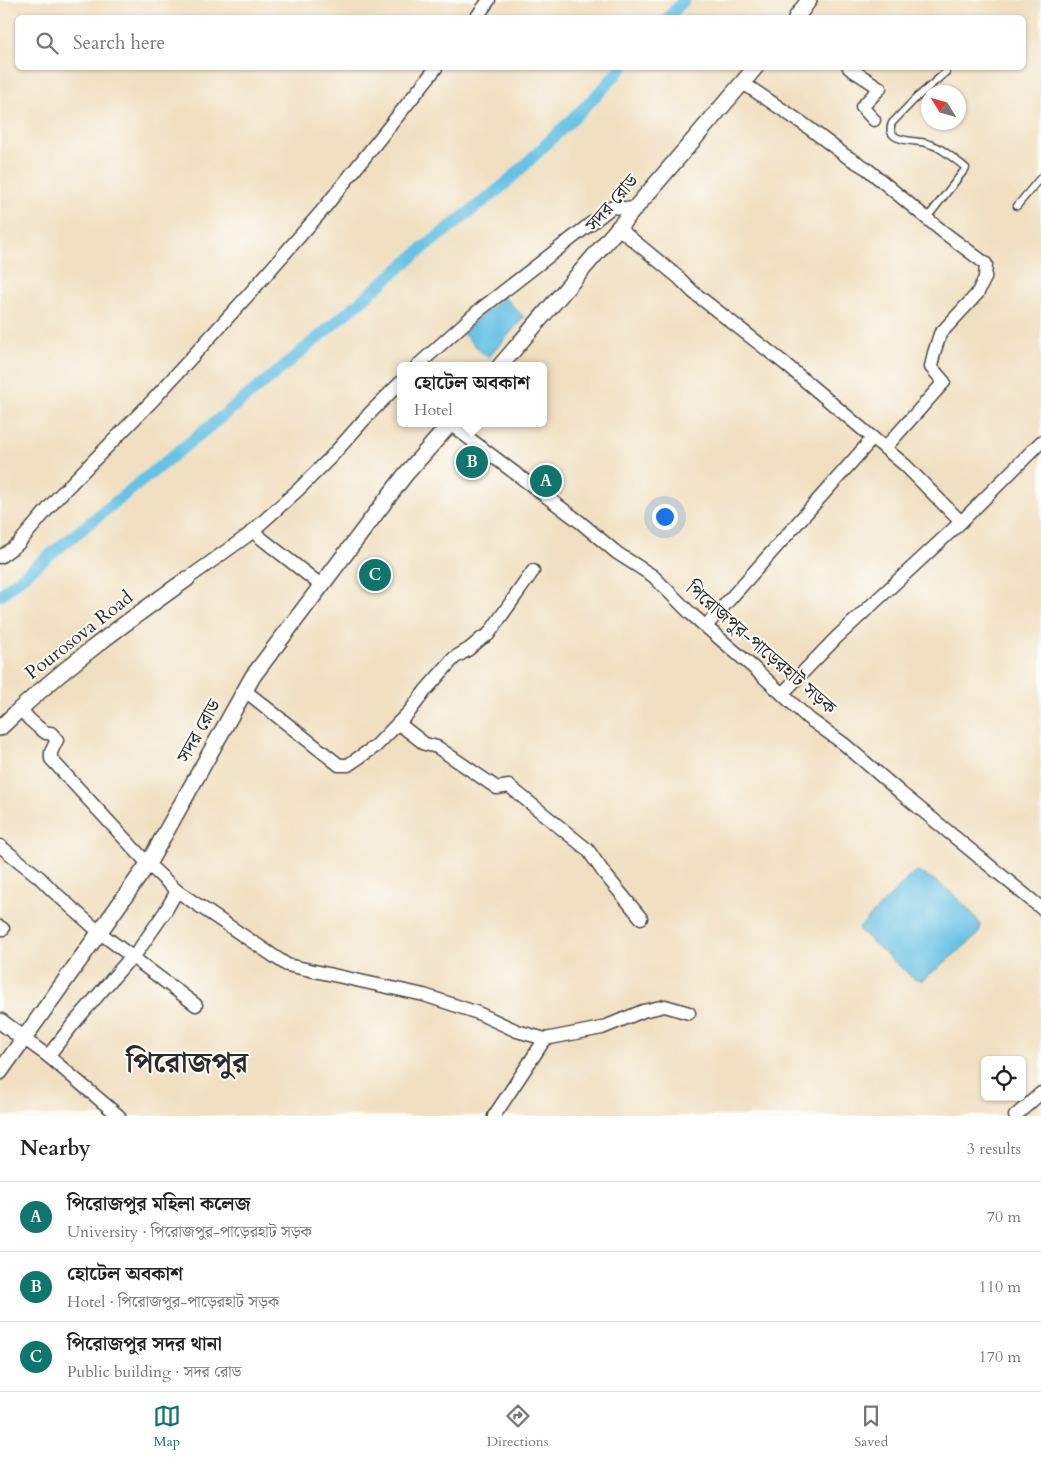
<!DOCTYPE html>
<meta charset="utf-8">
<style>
:root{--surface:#fff;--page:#f6f6f6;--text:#222;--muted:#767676;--line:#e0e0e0;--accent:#0f766e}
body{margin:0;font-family:Cardo,"Noto Serif Bengali",serif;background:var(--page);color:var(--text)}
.controls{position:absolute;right:15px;bottom:15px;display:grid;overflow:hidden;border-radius:8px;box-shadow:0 1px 4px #0004}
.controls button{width:45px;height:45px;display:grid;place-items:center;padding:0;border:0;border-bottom:1px solid var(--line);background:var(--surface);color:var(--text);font:25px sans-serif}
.compass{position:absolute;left:921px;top:85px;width:45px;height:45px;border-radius:50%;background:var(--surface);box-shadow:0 1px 4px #0004;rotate:307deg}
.you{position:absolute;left:664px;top:516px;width:18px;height:18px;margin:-12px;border:4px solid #fff;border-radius:50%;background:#1a73e8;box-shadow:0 0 0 8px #1a73e833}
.badge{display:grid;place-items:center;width:32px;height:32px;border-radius:50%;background:var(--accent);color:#fff;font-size:16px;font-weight:700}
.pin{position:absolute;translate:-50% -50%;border:2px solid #fff;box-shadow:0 1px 5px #0006}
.popup{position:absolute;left:397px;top:362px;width:150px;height:65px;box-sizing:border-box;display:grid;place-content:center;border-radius:8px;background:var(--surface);filter:drop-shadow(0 1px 4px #0005);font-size:16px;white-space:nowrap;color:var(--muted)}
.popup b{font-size:19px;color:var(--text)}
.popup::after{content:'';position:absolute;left:50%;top:100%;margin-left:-10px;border:10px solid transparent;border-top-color:var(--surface)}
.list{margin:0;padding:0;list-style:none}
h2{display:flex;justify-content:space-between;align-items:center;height:65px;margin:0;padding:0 20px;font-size:21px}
h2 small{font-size:16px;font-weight:400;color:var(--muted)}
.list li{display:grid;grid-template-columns:32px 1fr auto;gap:15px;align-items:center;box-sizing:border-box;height:70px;padding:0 20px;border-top:1px solid var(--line)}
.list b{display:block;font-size:19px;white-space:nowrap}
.list p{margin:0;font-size:16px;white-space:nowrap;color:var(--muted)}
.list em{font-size:16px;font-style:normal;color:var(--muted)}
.icon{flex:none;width:28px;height:28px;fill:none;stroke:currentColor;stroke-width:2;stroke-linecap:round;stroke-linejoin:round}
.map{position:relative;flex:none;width:1041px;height:1116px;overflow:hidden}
.search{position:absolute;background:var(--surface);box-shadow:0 1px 4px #0004;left:15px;right:15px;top:15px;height:55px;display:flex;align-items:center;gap:12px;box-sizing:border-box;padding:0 18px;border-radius:8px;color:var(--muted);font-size:19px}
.sheet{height:275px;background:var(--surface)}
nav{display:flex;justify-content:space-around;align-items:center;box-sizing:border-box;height:70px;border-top:1px solid var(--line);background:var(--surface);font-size:14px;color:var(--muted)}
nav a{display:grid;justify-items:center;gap:2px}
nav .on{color:var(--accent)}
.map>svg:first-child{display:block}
.water{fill:#67c2e5;stroke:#497688}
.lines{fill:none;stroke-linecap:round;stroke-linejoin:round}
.canal{stroke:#67c2e5;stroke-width:12}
.service-casing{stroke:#494642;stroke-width:9}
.minor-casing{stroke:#494642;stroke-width:15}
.tertiary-casing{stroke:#494642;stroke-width:18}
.service{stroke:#fff;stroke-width:6}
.minor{stroke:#fff;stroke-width:12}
.tertiary{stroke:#fff;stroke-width:15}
.labels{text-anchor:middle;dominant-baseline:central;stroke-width:4;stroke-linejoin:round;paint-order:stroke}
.street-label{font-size:19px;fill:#2b2b2b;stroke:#fdfcf7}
.town-label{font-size:29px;font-weight:bold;fill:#2b2b2b;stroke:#fdfcf7}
</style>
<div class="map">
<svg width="1041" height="1116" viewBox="0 0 1041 1116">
<rect width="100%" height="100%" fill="#fdfcf7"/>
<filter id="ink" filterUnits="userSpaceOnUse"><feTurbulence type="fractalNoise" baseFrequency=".02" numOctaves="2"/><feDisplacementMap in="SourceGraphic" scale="10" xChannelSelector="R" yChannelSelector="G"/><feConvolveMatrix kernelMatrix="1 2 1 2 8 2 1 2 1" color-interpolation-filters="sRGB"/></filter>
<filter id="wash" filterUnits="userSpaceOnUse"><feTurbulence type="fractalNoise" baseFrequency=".0096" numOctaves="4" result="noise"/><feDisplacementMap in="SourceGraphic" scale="20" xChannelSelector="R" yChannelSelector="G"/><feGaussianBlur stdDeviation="1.12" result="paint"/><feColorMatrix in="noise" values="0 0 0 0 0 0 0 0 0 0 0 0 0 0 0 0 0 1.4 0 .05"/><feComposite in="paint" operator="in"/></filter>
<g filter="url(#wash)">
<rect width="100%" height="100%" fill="#f0e0c1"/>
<g class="water">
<path d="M504 297 524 317 488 358 463 334 470 326Z"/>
<path d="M914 872C934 873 970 908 981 925L978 935 923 980 914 979 858 929Z"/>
</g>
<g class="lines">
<g class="canal">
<path d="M668 18 684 0"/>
<path d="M0 595 276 373 422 249 504 185 596 96 622 68"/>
</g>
</g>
</g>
<g filter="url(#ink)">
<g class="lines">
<g class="service-casing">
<g id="service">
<path d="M1017 206 1041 177"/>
<path d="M927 218 966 168C957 161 948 153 937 147 934 146 930 144 926 143 916 140 884 143 892 123L915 99 946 72"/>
</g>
</g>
<g class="minor-casing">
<g id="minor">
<path d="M476 18 489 0"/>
<path d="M849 68 880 88 862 107 874 120"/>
<path d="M743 83 805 125 846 156 866 168 942 231 986 264 985 278 977 294 940 334 934 353 931 367 944 382 885 448"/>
<path d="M617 227 678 277 693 292 784 363 906 466 961 522"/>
<path d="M417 366 477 312 612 207 634 209"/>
<path d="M450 424 580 522 617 553 653 576 690 613 755 669 808 718 844 744 901 793 1041 908"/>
<path d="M252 531 322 586"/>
<path d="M0 557 18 544 58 497 154 399 250 293 321 212 436 68"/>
<path d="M187 579 247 536 298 490 331 457 371 412 401 382"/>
<path d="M706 626 873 438"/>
<path d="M244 690 339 765H348L376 746 410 711 425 691 454 658 469 649 482 638 488 635 533 571"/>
<path d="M783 693 836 638 961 522 1041 442"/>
<path d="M20 708 29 719 38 727 46 733H51L57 740 51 752V759L148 864 177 891 287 965 424 995 478 1013 517 1031 545 1039 602 1028 643 1011 665 1006 689 1013"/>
<path d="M398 723 425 744 437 747 497 788 509 786 588 850 604 873 641 918"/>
<path d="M0 846 39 877 53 891 99 932 196 1005"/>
<path d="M0 927 3 929"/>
<path d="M23 1038 48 1056 119 1116"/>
<path d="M48 1056 74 1023 126 963 133 958 165 912 177 891"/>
<path d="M494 1116 545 1039"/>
<path d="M1015 1116 1041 1093"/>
</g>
</g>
<g class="tertiary-casing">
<g id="tertiary">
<path d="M796 18 809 0"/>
<path d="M500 366 755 68"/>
<path d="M0 728C57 672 122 625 187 579"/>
<path d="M0 1021 23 1038"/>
<path d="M0 1072 148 864 253 676 405 475 451 423"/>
</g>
</g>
<use href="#service" class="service"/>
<use href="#minor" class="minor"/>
<use href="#tertiary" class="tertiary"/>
</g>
</g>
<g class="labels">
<g class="street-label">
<text transform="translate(612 203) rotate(-49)">সদর রোড</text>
<text transform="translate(79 635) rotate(-38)">Pourosova Road</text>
<text transform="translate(761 648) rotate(41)">পিরোজপুর-পাড়েরহাট সড়ক</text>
<text transform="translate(199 731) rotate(-61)">সদর রোড</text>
</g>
<g class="town-label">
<text x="187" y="1063">পিরোজপুর</text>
</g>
</g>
</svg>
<div class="controls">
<button><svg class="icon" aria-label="locate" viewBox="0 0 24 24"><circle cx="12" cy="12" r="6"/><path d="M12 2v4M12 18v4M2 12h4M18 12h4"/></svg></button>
</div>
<svg class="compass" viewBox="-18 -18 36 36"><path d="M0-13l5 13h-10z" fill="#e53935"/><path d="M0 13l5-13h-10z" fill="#767676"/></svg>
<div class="you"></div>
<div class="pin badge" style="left:546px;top:481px">A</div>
<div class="pin badge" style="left:472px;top:462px">B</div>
<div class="popup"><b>হোটেল অবকাশ</b>Hotel</div>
<div class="pin badge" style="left:375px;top:575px">C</div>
<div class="search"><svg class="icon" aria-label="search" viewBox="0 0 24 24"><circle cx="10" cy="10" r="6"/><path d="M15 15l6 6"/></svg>Search here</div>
</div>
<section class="sheet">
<h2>Nearby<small>3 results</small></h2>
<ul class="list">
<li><span class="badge">A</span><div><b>পিরোজপুর মহিলা কলেজ</b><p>University · পিরোজপুর-পাড়েরহাট সড়ক</p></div><em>70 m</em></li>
<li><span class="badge">B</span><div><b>হোটেল অবকাশ</b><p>Hotel · পিরোজপুর-পাড়েরহাট সড়ক</p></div><em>110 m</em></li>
<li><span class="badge">C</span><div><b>পিরোজপুর সদর থানা</b><p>Public building · সদর রোড</p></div><em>170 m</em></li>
</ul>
</section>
<nav>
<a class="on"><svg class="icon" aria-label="map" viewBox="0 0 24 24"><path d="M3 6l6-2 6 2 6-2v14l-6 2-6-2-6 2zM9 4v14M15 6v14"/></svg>Map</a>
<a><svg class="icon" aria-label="directions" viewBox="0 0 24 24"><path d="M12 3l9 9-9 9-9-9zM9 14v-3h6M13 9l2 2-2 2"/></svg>Directions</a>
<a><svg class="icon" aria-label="saved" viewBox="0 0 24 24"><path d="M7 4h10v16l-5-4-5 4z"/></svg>Saved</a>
</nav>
